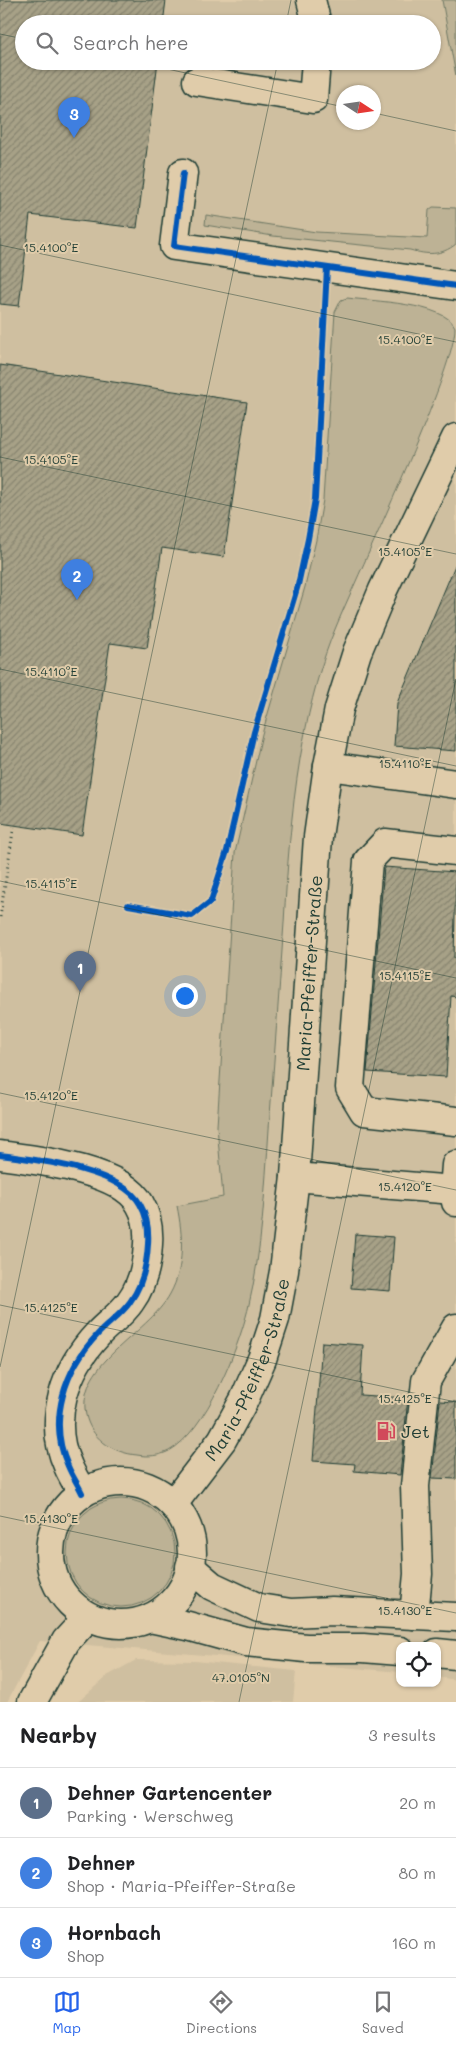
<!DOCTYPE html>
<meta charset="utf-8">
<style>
:root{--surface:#fff;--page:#f2f2f2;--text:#202124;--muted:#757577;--line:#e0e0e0;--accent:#2563eb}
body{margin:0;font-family:Mali,sans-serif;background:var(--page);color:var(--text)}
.controls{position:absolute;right:15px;bottom:15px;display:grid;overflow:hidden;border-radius:10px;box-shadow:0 1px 4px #0004}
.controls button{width:45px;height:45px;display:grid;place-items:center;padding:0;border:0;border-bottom:1px solid var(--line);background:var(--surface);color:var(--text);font:25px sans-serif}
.compass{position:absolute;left:336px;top:85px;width:45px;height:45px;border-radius:50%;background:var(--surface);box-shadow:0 1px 4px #0004;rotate:102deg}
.you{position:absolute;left:184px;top:995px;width:18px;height:18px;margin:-12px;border:4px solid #fff;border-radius:50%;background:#1a73e8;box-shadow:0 0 0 8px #1a73e833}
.badge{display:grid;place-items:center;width:32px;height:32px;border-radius:50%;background:var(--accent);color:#fff;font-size:16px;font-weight:700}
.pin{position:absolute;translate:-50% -41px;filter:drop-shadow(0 1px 2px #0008)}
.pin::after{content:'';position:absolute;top:26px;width:18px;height:15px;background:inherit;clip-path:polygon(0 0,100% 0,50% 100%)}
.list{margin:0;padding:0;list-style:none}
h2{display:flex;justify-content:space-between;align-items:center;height:65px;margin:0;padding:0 20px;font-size:21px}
h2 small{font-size:16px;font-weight:400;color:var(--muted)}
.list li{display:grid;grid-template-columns:32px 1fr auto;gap:15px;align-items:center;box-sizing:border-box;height:70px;padding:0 20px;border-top:1px solid var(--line)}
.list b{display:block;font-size:19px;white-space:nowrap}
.list p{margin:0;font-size:16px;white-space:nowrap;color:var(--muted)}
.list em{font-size:16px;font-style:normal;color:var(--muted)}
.icon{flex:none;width:28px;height:28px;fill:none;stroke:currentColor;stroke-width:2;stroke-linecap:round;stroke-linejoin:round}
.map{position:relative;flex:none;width:456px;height:1702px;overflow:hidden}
.search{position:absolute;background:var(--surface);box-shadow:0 1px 4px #0004;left:15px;right:15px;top:15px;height:55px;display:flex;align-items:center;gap:12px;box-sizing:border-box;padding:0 18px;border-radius:28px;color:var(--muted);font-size:19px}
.sheet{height:275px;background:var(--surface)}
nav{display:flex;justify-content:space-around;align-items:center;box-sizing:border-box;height:70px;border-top:1px solid var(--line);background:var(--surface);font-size:14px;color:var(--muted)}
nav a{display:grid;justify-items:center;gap:2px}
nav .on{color:var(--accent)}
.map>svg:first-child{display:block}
.built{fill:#cfbfa0;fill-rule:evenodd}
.green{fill:#bdb295;stroke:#6e7864}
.building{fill:url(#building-hatch);stroke:#1f3d34}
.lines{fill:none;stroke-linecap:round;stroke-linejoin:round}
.minor-casing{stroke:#1f3d34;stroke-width:31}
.major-casing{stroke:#1f3d34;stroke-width:31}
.path{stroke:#1f3d34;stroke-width:3;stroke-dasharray:1 4;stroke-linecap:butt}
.minor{stroke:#e0ccaa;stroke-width:28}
.major{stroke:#e0ccaa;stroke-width:28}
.cycleway-casing{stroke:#e0ccaa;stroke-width:9}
.cycleway{stroke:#0057b8;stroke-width:6}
.ticks{fill:none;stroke:#1f3d34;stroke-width:1;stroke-opacity:0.45}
.labels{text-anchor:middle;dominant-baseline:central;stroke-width:4;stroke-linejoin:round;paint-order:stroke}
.street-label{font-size:18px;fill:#1f3d34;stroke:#e0ccaa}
.poi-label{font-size:18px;fill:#1f3d34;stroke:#e0ccaa;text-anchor:start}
.ticks-label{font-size:12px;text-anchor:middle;fill:#1f3d34;stroke:#e0ccaa;stroke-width:4;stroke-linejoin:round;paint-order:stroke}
</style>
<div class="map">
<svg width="456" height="1702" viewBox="0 0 456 1702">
<defs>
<pattern id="building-hatch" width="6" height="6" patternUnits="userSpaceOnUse" patternTransform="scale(1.25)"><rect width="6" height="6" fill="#a7a187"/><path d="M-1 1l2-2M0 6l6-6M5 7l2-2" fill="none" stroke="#87846f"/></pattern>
</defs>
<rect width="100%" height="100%" fill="#e0ccaa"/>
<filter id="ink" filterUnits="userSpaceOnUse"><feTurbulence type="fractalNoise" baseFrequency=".02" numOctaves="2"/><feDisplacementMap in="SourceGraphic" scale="10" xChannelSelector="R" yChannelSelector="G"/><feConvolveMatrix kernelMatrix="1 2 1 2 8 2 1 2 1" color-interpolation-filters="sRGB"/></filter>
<g filter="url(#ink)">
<g class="built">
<path d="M0 0H456V1680L437 1677V1646H400V1672L40 1641 7 1702H0ZM24 24H432V61H24ZM344 92H374V122H344Z"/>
<path d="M136 1660 195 1661 296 1671 293 1702H78L107 1676Z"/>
</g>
<g class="green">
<path d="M442 0H456V76Z"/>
<path d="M433 207 456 208V244C441 256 427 255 410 250L273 236 205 225 206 215 316 232 427 238 429 210Z"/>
<path d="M347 298C371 301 445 303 455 327 456 364 376 536 357 579 348 599 339 619 331 639 316 678 307 719 300 759 291 813 287 868 284 923 279 992 274 1061 269 1129 265 1189 262 1251 248 1309 238 1349 206 1431 169 1451 159 1456 148 1457 137 1455 115 1453 94 1441 87 1419 71 1365 148 1335 170 1294 185 1267 183 1235 177 1206L223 1197 217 1126 235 853 262 734 305 587 316 540 323 500 335 312 341 300Z"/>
<circle cx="121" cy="1553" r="54"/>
</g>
<g class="building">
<path d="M0 0H166L163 24H24V61H158L137 228 30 215 19 306 0 304Z"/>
<path d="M0 365 247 402 224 557 162 548 147 648 110 643 82 835 0 823Z"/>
<path d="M456 563V751L394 746 397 703Z"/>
<path d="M384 867 456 872 454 958H456V997L451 996 446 1077 367 1072Z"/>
<path d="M355 1234 394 1237 390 1291 351 1288Z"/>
<path d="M322 1342 363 1345 360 1395 408 1398 400 1475 354 1471 355 1464 313 1461Z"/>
<path d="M440 1401 456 1402V1479L432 1478Z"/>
</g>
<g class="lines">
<g class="minor-casing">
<g id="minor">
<path d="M311 0 317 24"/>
<path d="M197 81 313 99 316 61"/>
<path d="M183 173 174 246 456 286"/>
<path d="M328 766 456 784"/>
<path d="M456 851 385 843 368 861 350 1088 364 1111 456 1121"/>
<path d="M0 1155C36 1160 121 1169 140 1204 147 1216 149 1230 148 1244 147 1264 142 1286 130 1302 122 1314 108 1323 98 1334 65 1369 47 1420 68 1466 72 1476 78 1484 82 1493"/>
<path d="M456 1165 454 1190 456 1202"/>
<path d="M295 1177 454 1190"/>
<path d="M414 1615 418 1574 415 1486 426 1381 456 1328"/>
<path d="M32 1702 66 1641 88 1617"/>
</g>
</g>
<g class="major-casing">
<g id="major">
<circle cx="121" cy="1553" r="71"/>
<path id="s1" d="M173 1504 222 1440 244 1400 262 1359 275 1319 284 1271 295 1177 318 837 328 766 339 709 357 652 383 590 456 438"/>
<path d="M190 1567 212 1586 259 1608 291 1613 332 1611 456 1617"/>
<path d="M150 1618 188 1626 246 1642 306 1648H363L400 1651"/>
<path d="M437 1653 456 1655"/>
</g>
</g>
<path class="path" d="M0 917 14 825"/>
<use href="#minor" class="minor"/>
<use href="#major" class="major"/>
<g class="cycleway-casing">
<g id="cycleway">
<path d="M183 173 174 246 456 286"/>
<path d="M128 905 192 916 211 901 227 851 254 732 298 585 308 539 315 499 327 268"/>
<path d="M0 1155C36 1160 121 1169 140 1204 147 1216 149 1230 148 1244 147 1264 142 1286 130 1302 122 1314 108 1323 98 1334 65 1369 47 1420 68 1466 72 1476 78 1484 82 1493"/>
</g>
</g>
<use href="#cycleway" class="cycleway"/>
</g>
</g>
<path class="ticks" d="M286 24 291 0M0 34 24 39M130 61 344 107M374 113 456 131M0 245 456 342M0 457 456 554M0 669 456 766M0 881 456 978M0 1093 456 1190M0 1305 456 1402M0 1367 278 61M0 1516 456 1613M239 1702 456 679"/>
<defs>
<g id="fuel-bare" transform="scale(1.5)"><path d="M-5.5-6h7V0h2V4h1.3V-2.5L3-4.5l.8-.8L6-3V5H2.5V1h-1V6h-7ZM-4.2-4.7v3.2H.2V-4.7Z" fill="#d1495b" stroke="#e0ccaa" stroke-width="2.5" paint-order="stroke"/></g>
</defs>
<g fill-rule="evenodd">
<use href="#fuel-bare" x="386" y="1431"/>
</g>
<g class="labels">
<g class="street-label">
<text stroke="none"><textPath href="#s1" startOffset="561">Maria-Pfeiffer-Straße</textPath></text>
<text stroke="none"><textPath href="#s1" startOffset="156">Maria-Pfeiffer-Straße</textPath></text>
</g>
<g class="poi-label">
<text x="401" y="1431">Jet</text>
</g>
</g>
<g class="ticks-label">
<text x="51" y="252">15.4100°E</text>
<text x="405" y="344">15.4100°E</text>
<text x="51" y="464">15.4105°E</text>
<text x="405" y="556">15.4105°E</text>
<text x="51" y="676">15.4110°E</text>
<text x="405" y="768">15.4110°E</text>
<text x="51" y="888">15.4115°E</text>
<text x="405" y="980">15.4115°E</text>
<text x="51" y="1100">15.4120°E</text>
<text x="405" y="1191">15.4120°E</text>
<text x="51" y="1312">15.4125°E</text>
<text x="405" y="1403">15.4125°E</text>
<text x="51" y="1523">15.4130°E</text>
<text x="405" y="1615">15.4130°E</text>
<text x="241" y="1682">47.0105°N</text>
</g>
</svg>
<div class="controls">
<button><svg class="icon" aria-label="locate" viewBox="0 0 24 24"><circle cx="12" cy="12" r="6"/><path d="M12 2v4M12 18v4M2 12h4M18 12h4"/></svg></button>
</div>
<svg class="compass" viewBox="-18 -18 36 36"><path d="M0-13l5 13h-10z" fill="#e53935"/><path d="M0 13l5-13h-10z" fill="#757577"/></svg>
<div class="you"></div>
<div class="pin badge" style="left:80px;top:992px;background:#5c6f8a">1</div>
<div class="pin badge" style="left:77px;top:600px;background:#3f7fe0">2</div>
<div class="pin badge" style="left:74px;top:138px;background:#3f7fe0">3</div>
<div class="search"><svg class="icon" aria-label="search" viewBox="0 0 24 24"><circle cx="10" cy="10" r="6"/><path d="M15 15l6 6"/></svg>Search here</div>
</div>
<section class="sheet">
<h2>Nearby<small>3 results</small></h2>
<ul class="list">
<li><span class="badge" style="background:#5c6f8a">1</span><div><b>Dehner Gartencenter</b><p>Parking · Werschweg</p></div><em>20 m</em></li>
<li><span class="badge" style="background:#3f7fe0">2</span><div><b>Dehner</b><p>Shop · Maria-Pfeiffer-Straße</p></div><em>80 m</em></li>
<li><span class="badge" style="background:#3f7fe0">3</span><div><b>Hornbach</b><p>Shop</p></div><em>160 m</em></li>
</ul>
</section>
<nav>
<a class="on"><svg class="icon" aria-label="map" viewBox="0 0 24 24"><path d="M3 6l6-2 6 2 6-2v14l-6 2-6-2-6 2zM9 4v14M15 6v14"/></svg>Map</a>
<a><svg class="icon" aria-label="directions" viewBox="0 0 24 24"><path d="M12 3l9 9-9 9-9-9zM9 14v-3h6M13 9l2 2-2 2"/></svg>Directions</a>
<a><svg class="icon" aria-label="saved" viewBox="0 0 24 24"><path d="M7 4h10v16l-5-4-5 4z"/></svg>Saved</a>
</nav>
